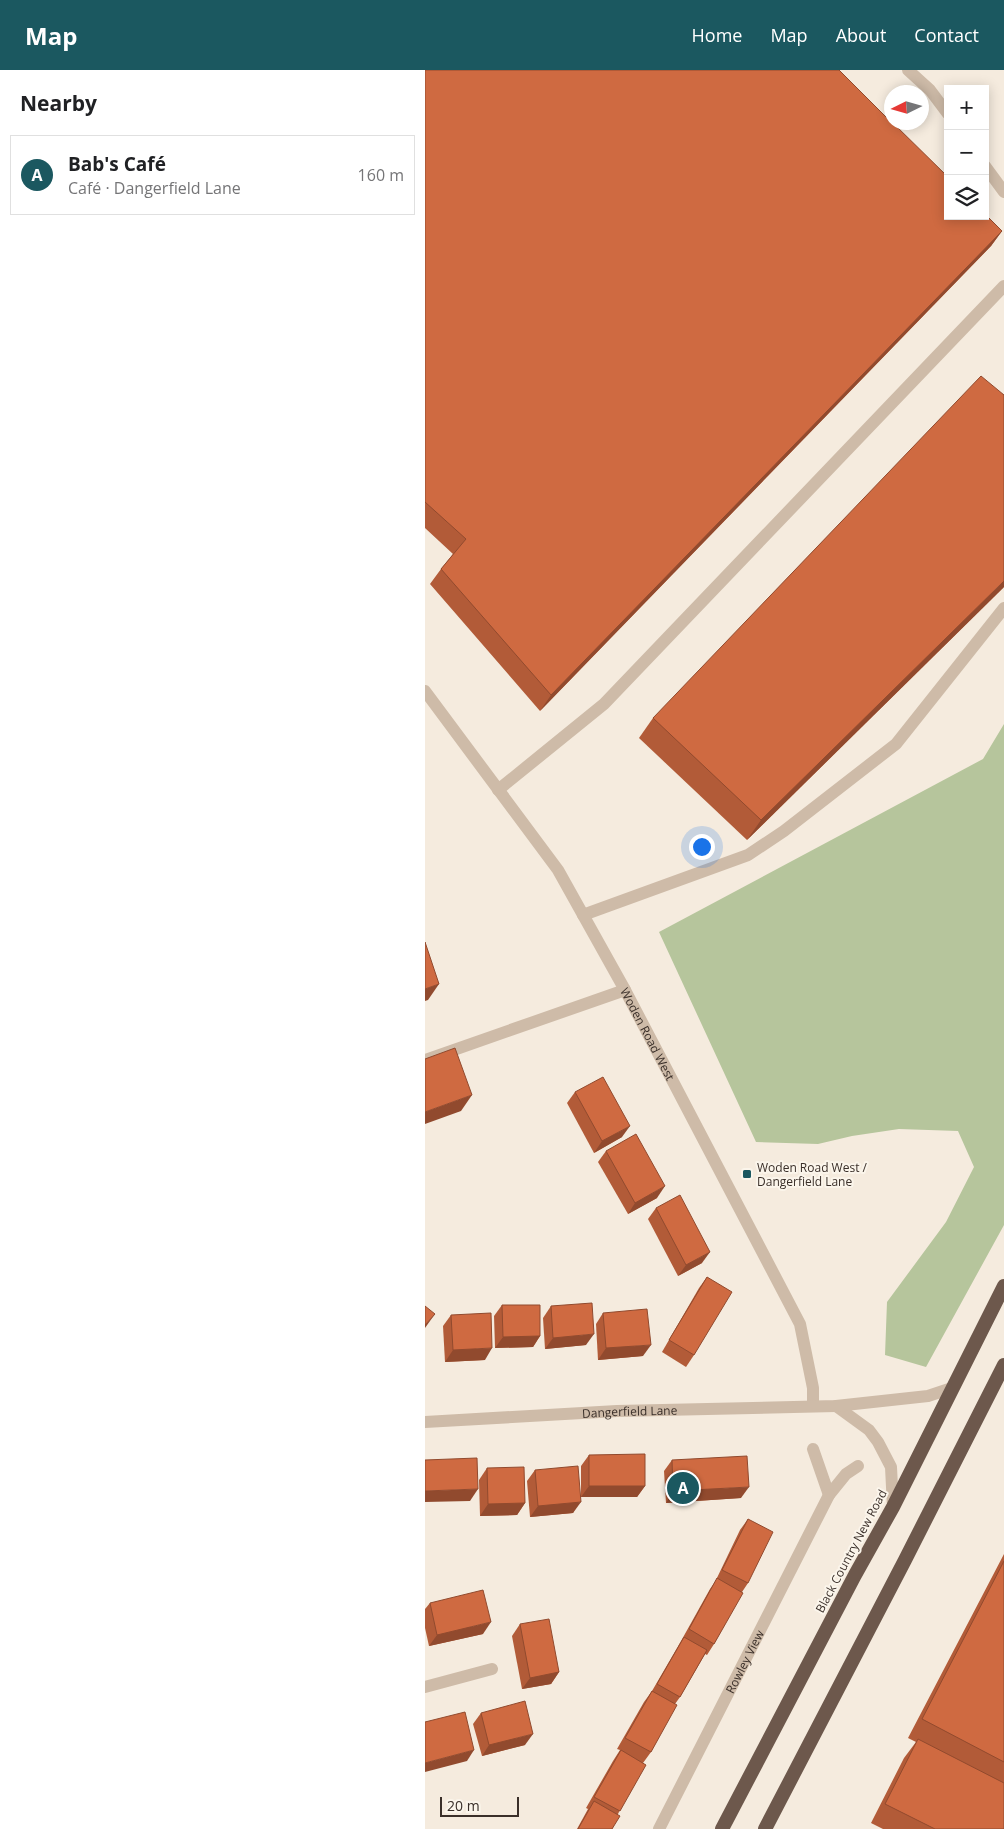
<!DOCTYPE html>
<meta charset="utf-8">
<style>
:root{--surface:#fff;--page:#f2f2f2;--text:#202124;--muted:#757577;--line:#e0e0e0;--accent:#1b5860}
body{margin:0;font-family:"Open Sans",sans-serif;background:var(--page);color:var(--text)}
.controls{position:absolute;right:15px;top:15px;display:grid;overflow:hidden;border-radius:0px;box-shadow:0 2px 12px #0003}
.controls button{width:45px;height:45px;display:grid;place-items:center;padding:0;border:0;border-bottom:1px solid var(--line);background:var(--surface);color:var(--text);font:25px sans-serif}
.compass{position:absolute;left:459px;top:15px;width:45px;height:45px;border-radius:50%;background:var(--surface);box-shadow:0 2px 12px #0003;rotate:265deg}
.scale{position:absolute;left:15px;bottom:12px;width:79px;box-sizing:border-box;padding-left:5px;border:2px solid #3a2f29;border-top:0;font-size:14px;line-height:18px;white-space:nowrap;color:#3a2f29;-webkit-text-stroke:4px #fbf5eb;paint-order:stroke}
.you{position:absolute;left:276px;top:776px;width:18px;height:18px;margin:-12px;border:4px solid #fff;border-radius:50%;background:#1a73e8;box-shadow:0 0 0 8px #1a73e833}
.badge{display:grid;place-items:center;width:32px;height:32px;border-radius:50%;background:var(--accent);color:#fff;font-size:16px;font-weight:700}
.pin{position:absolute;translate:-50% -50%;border:2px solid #fff;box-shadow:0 1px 5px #0006}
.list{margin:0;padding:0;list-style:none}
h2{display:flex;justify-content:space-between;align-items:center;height:65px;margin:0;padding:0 20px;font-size:21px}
h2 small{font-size:16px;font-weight:400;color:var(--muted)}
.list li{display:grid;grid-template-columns:32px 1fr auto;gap:15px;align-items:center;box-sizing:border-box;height:80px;margin:0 10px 10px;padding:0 10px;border:1px solid var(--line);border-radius:0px}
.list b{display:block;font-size:19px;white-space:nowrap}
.list p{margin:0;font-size:16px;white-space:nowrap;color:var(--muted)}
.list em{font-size:16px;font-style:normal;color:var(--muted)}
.icon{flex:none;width:28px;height:28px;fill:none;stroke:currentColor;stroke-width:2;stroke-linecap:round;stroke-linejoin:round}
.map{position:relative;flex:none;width:579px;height:1759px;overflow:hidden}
header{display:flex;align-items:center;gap:30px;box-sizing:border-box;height:70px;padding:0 25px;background:var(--accent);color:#fff}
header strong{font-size:24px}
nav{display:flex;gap:28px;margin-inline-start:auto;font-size:18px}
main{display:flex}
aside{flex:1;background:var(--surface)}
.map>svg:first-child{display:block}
.green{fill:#b6c59c}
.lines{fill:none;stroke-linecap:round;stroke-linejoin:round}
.service{stroke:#cebba8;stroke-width:12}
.minor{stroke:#cebba8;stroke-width:12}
.tertiary{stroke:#cebba8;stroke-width:12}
.trunk{stroke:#6d584c;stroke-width:14}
.wall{fill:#b25b38}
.shaded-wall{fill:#914a2e}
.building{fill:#cf6a41;stroke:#914a2e}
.poi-dot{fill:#1b5860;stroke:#fbf5eb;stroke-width:2}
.labels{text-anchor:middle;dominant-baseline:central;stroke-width:4;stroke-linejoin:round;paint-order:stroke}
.street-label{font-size:12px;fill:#3a2f29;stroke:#fbf5eb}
.poi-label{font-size:12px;fill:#3a2f29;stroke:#fbf5eb;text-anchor:start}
</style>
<header>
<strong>Map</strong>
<nav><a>Home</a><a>Map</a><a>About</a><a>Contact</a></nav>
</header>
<main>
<aside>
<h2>Nearby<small></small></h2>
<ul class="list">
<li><span class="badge">A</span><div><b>Bab's Café</b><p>Café · Dangerfield Lane</p></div><em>160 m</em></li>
</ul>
</aside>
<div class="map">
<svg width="579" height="1759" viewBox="0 0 579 1759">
<rect width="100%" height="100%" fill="#f5ebde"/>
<path class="green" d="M579 654V1155L501 1297 460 1285 462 1232 521 1152 549 1097 533 1061 474 1059 427 1066 393 1074 331 1072 234 862 558 689Z"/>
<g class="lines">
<g class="service">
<path d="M483 0 505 20 523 44"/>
<path d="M560 96 579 122"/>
<path d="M73 720 179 634 579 216"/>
<path d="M158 845 323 785 359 761 471 674 579 538"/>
<path d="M0 990 200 920"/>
</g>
<g class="minor">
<path id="s1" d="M0 621 133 800 200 920 375 1254 388 1318V1335"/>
<path d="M388 1379 404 1425 421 1404 433 1396"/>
<path d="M0 1617 67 1599"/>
<path id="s2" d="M234 1759 404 1425"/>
</g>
<g class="tertiary">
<path d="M411 1336 444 1360 453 1372 466 1397 468 1437"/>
<path id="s3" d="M0 1352 192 1341 411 1336 503 1326 527 1318"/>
</g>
<g class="trunk">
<path d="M297 1759 430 1505 468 1437 579 1216"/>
<path d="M340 1759 480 1490 579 1295"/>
</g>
</g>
<g class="wall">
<path d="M0 0 577 161 566 176 115 641 5 514 16 499 28 484 0 458Z"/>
<path d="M579 517 322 770 214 668 228 648Z"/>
<path d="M150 1022 197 1067 169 1083 142 1033Z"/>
<path d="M181 1081 232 1128 203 1144 173 1092Z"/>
<path d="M231 1138 277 1193 253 1206 223 1149Z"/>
<path d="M282 1207 269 1285 261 1297 237 1282 274 1218Z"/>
<path d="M77 1235 115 1266 108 1277 70 1278 69 1246Z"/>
<path d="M126 1236 161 1275 120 1279 118 1248Z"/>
<path d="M178 1243 218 1286 173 1290 171 1254Z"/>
<path d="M26 1245 60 1290 20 1292 18 1256Z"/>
<path d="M164 1385 220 1416 212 1427H156L148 1443 105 1447 102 1411 110 1400 156 1426V1396Z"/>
<path d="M247 1390 316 1428 241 1433 239 1401Z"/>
<path d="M62 1398 100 1433 92 1445 55 1446 54 1410Z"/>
<path d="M323 1449V1513L317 1522 289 1574 282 1585 280 1584 255 1627 250 1634 226 1682 218 1693 193 1744 187 1759H152L163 1739 161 1738 188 1691 195 1680 192 1679 219 1632 227 1621 252 1578 256 1571 285 1519 290 1512 315 1460Z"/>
<path d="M579 1484V1759H458L446 1753 479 1688 491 1672 483 1668Z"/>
<path d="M5 1533 58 1564 4 1576 0 1558V1539Z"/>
<path d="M95 1554 134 1602 126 1614 97 1619 87 1566Z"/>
<path d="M56 1643 100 1675 57 1686 48 1654Z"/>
</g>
<g class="shaded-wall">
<path d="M577 161 566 176 115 641 126 625Z"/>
<path d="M579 511V517L322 770 336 750Z"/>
<path d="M14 914 3 930 0 931V919Z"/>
<path d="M47 1025 36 1041 0 1054V1042Z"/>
<path d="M205 1056 197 1067 169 1083 177 1071Z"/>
<path d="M240 1116 232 1128 203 1144 210 1133Z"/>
<path d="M285 1182 277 1193 253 1206 261 1195Z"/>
<path d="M10 1244 0 1258V1255Z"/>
<path d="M169 1264 161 1275 120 1279 128 1268Z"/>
<path d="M115 1266 108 1277 70 1278 78 1267Z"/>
<path d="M226 1275 218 1286 173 1290 181 1278Z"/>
<path d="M67 1278 60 1290 20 1292 28 1280Z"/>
<path d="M164 1416H220L212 1427H156Z"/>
<path d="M324 1417 316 1428 241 1433 248 1421Z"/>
<path d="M53 1419 45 1431 0 1432V1421Z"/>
<path d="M156 1432 148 1443 105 1447 113 1436Z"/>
<path d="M100 1433 92 1445 55 1446 63 1434Z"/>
<path d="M66 1552 58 1564 4 1576 12 1565Z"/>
<path d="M134 1602 126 1614 97 1619 105 1608Z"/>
<path d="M108 1664 100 1675 57 1686 64 1675Z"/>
<path d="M49 1680 42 1691 0 1702V1693Z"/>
</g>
<g class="building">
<path d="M0 0H414L466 52H467L523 107V146H560V144L577 161 126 625 16 499 41 469 0 432Z"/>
<path d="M556 306 579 325V511L336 750 228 648Z"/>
<path d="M0 872 14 914 0 919Z"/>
<path d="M30 978 47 1025 0 1042V989Z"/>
<path d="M178 1007 205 1056 177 1071 150 1022Z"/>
<path d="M211 1064 240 1116 210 1133 181 1081Z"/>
<path d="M255 1125 285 1182 261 1195 231 1138Z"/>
<path d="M282 1207 307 1222 269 1285 244 1270Z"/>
<path d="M167 1233 169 1264 128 1268 126 1236Z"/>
<path d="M77 1235H115V1266L78 1267Z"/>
<path d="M0 1236 10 1244 0 1255Z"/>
<path d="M222 1239 226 1275 181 1278 178 1243Z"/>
<path d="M66 1243 67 1278 28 1280 26 1245Z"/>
<path d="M220 1384V1416H164V1385Z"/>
<path d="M322 1386 324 1417 248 1421 247 1390Z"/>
<path d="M52 1388 53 1419 0 1421V1390Z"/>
<path d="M153 1396 156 1432 113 1436 110 1400Z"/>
<path d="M99 1397 100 1433 63 1434 62 1398Z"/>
<path d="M323 1449 348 1462 323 1513 297 1500Z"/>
<path d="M579 1491V1692L497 1649Z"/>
<path d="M292 1508 318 1523 289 1574 264 1559Z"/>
<path d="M58 1520 66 1552 12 1565 5 1533Z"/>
<path d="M124 1549 134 1602 105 1608 95 1554Z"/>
<path d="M259 1567 282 1580 255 1627 232 1614Z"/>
<path d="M227 1621 252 1635 226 1682 200 1668Z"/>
<path d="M100 1631 108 1664 64 1675 56 1643Z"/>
<path d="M40 1642 49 1680 0 1693V1652Z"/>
<path d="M493 1669 579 1713V1759H510L460 1734Z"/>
<path d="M196 1680 221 1695 195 1741 169 1727Z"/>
<path d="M169 1731 195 1746 187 1759H153Z"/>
</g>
<rect class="poi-dot" x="317" y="1099" width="10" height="10" rx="2.5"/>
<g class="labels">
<g class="street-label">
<text stroke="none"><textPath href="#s1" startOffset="410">Woden Road West</textPath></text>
<text stroke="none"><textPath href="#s3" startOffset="205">Dangerfield Lane</textPath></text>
<text transform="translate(426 1481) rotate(-62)">Black Country New Road</text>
<text stroke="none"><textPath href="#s2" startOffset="188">Rowley View</textPath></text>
</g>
<g class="poi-label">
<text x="332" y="1097">Woden Road West /<tspan x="332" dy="14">Dangerfield Lane</tspan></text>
</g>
</g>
</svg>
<div class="controls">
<button>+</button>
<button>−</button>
<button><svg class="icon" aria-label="layers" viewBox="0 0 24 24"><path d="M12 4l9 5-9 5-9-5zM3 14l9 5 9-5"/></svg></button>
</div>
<svg class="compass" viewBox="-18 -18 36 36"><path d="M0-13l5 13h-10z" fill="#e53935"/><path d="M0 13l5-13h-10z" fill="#757577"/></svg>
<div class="scale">20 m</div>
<div class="you"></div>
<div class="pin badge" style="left:258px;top:1418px">A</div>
</div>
</main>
